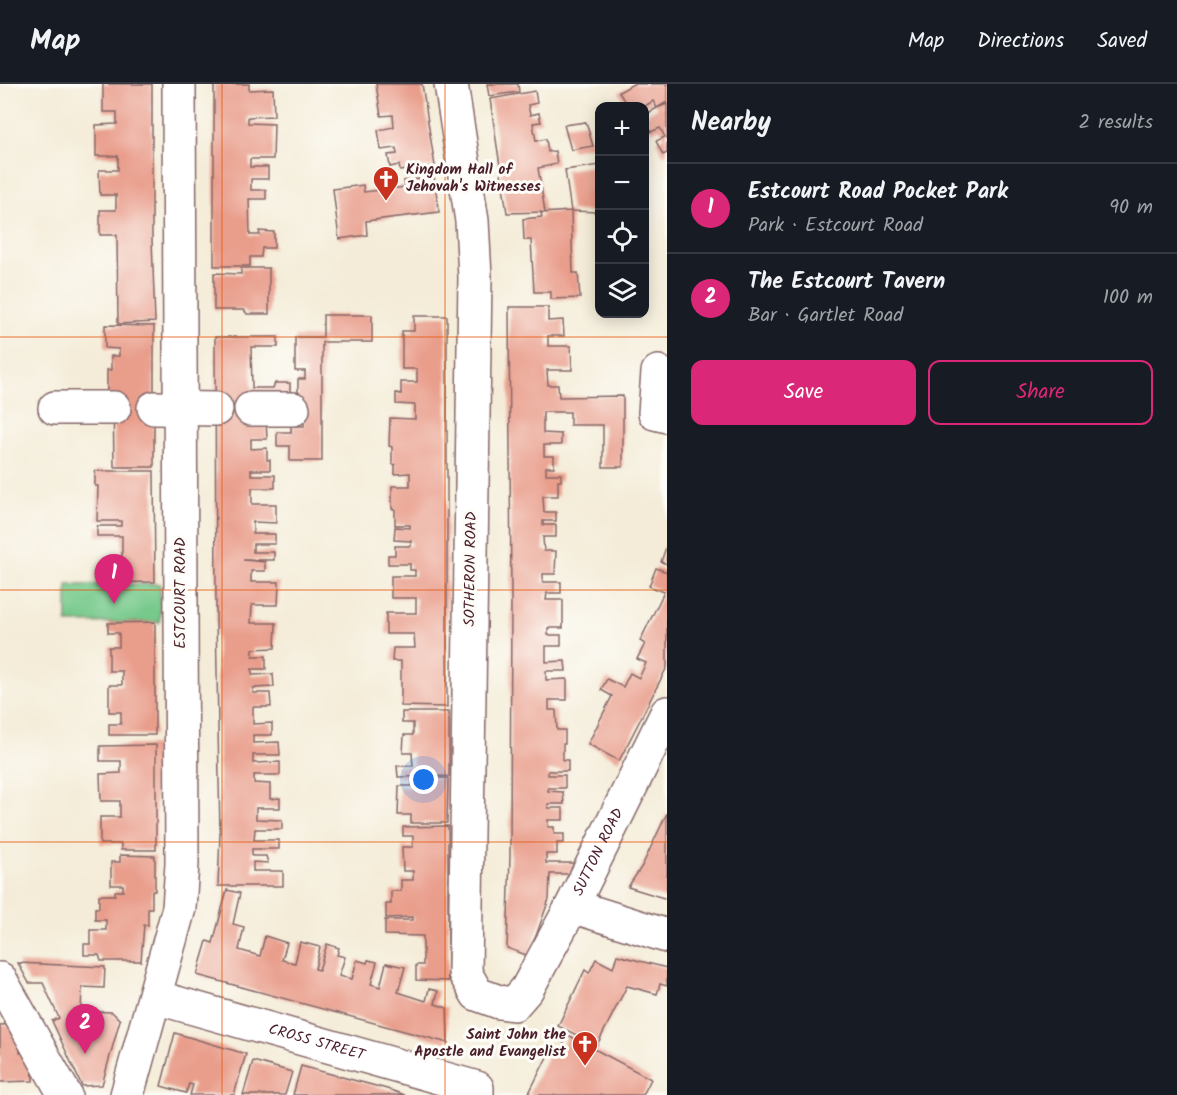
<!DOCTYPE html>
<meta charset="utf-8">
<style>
:root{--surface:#171b24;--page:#20242c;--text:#f1f3f6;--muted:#9ea1a6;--line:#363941;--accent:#db2777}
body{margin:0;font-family:Kalam,sans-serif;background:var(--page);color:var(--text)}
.controls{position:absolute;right:18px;top:18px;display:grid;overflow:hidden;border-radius:12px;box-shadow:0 3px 15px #0003}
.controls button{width:54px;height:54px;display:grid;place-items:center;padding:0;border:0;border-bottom:2px solid var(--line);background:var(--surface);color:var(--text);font:30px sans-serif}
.you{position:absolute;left:424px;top:696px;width:21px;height:21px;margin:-15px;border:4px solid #fff;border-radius:50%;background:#1a73e8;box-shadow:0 0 0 9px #1a73e833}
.badge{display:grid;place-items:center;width:39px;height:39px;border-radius:50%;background:var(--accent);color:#fff;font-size:20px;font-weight:700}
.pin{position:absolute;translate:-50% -50px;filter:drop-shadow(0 2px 3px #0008)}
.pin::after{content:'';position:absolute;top:32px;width:21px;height:18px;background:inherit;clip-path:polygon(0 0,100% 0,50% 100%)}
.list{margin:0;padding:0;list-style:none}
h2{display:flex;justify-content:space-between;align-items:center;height:78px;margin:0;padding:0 24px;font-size:26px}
h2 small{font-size:20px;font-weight:400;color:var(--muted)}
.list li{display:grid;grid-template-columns:39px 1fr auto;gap:18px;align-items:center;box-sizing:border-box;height:90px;padding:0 24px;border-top:2px solid var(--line)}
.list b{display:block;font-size:22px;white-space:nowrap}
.list p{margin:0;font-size:20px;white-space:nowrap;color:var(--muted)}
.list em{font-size:20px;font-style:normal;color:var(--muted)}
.actions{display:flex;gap:12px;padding:18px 24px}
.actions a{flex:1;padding:14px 0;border:2px solid var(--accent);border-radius:12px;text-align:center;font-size:21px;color:var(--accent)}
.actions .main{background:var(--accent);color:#fff}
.icon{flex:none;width:33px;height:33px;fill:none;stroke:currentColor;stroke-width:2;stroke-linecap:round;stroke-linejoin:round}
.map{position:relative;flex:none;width:667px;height:1011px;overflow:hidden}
header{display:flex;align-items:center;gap:36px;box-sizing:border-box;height:84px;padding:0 30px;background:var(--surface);border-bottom:2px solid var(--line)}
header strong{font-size:28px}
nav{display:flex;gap:33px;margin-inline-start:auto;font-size:21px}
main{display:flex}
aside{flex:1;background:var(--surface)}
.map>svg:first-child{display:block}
.green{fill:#76c98b;stroke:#60745b;stroke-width:1.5}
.building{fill:#e99d8b}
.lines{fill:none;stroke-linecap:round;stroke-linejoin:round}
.minor-casing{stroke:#866768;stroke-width:36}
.minor{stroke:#fff;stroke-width:33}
.grid{fill:none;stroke:#e8590c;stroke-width:1.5;stroke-opacity:0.55}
.labels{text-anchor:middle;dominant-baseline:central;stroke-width:6;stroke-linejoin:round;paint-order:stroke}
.poi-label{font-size:15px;font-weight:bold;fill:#4a1f2b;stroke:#fdfcf7;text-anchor:start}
.street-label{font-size:15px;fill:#4a1f2b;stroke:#fdfcf7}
</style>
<header>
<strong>Map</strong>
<nav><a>Map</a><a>Directions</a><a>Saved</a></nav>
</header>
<main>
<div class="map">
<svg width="667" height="1011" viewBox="0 0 667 1011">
<rect width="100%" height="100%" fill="#fdfcf7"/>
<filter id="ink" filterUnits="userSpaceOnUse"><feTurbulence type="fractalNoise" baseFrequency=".0167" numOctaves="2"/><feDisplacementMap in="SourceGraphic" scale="12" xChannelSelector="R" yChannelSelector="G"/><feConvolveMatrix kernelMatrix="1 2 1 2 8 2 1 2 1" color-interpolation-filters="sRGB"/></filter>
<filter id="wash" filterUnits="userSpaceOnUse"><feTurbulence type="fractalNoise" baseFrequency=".008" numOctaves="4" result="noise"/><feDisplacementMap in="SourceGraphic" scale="24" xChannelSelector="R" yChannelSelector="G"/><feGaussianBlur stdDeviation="1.35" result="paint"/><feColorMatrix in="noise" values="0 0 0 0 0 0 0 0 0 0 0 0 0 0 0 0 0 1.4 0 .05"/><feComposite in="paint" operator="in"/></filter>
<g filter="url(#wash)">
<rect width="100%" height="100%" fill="#f4ecd8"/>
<path class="green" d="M160 500V538L67 539V501Z"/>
<g id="blocks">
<g class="building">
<path d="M103 0H152V156L155 238 118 240 117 151H100V126H116V111H100L99 86H118V72H96V41L117 40V28H103Z"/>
<path d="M214 0H249V6L273 5 274 32 248 33V39L274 40 273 75H250V83H268V95H251V106H266V115H249L250 151H260L259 147 274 148V164H262L261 173H250V182H214Z"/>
<path d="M376 0H422L435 82 400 87 399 81 390 83 388 71 397 70 396 64 381 66 378 46 394 43 393 31 381 32Z"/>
<path d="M487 0H518L519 8 489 12Z"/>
<path d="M633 0H667V18L657 24 667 20V69L663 71 656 57 665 53 660 44 651 48 645 35V31L657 24 653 17 645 22H627L619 8Z"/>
<path d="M535 7 537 19 528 21 530 31 539 29 541 38 533 39 536 57 546 55 548 68 555 67 557 80 538 84 545 128 507 129 490 15Z"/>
<path d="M586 38 593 62 571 66 564 41Z"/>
<path d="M600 81V128L571 127 573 189H578L580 214 551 215V208H534L531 156H524L523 135 542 133 541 129 571 127 565 86Z"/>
<path d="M434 93 439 128 366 137 367 151 339 155 333 105 363 101 364 108 405 103 404 97Z"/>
<path d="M241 184H269V230H247L244 226H214V189L241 190Z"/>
<path d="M509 223H548V237L563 236 564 252H548V262H571L572 286H547L548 301H558L559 313 623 312V383H603V341H570V328H543V349L561 350V361H544V372H554V383H546V390H561V397H558V412H543L544 428H556V437H543V441H556V453H543L544 467H556L555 490H543V498H561V509H547L546 516H563V544H548V551H561V562H546V578L565 577 566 587H546V596L567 595V616H549V626H556L557 646H565V660H563V676H568V687H548V691H565V704H548V707L563 708 564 720H548V724H563V736H548V743H554V750H564V759H557V770H546V779H573V790H550L549 815 529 872 507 864 510 773 511 514Z"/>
<path d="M323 231H372V258H322V377H290V362H277V348H291V342H304V337H298V295H305V287H295V253H323Z"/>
<path d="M414 232H447V623L401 622V577H392L393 564H415L414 550H386V529H416V514H391V492H415V486H410V480H388V471H395V462H411V457L394 456 395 443 410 444V441H395V425H392V402H410V389L395 390V381L392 379V363L389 362 390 334 415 335V321L396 320V309L401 310V298H417V285H402V247H414Z"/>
<path d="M105 241 154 242V383H114L113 314H107V286H111V272H119V265L105 264Z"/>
<path d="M215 253H278V263H251L252 304H273L275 299H290V318L266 336 267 355H251V365L267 364V376H270V386H251V391H275V404H252V420H276V439L253 438V450H275V460H253V468H274V476H243L265 478V487H251V498H279L278 521H252L251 539H276L275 564 253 565V572H266V585H252V591L273 590 274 603 253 604V609H270L271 623H253V640L272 639V651H253V659L279 658 280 671H253V679L280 678V691H254V699L270 700V715L280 714V724H256V735L282 736V745H255L254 756H279V765H252V772H266L268 779 253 778V787H283V802H218L220 750 216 533Z"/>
<path d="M95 387H154L155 498 97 499V489L122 488V452H97V442H121V437H97L98 402H95Z"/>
<path d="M667 460V480L661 478Z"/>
<path d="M656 484 667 488V583L619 677 588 660 612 612 601 606 607 595 623 603 630 589 639 594 646 579 637 575 645 560 640 557 664 508 649 502Z"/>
<path d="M155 538V651H109V640H121V628H109V601H122V587H109V563H119V549H108V539Z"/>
<path d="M402 628H449V692L398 693 397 682H413L412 669H403L404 651H413V639H402Z"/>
<path d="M156 661V766H121V760H100V733H120V717H101L100 690 121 689V677H100V662Z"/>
<path d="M412 694H448L447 739H411V731H398L399 702H412Z"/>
<path d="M667 729V815L628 803 642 782Z"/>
<path d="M448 742V897L416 896V881H423V852L385 851V836H413V833L386 834V820H391V807H401V796H413V787H403L402 763H413V752H403V743Z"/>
<path d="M120 771 155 772V807H152V824H148V841H144L141 877H101L99 871H84V860H90V846H106V836H95V824H99V811H115V807H123V801H111V778H120Z"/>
<path d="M227 806 240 809 233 840 244 843 239 866 260 872 265 852 287 859 282 876 295 879 300 858 320 863 315 885 319 886 327 860 339 864 337 871 345 873 339 892 352 895 357 876 367 879 368 876 377 878 371 900 380 903 386 879 405 883 398 908 426 917 429 905 438 907 435 920 447 924 448 959 197 891 207 857 213 859Z"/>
<path d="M617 871 667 884V902L660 900 657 910 627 902 597 961 558 942 585 886 589 889 596 875 613 884Z"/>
<path d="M18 879 105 883 104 904 82 903 81 927 112 928 120 936 102 1001 82 1002 52 937 59 934 43 899H29Z"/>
<path d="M19 940 20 969H32L33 997 0 998V941Z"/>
<path d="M175 949 246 970 234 1011H190L193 1001 189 1000 186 1009 161 1002Z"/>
<path d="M568 951 651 995 643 1011H528L550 967 558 971Z"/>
<path d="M253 977 292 988 285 1011H243Z"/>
<path d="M301 982 387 1005 405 1011H293Z"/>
</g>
</g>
</g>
<g filter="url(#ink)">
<use href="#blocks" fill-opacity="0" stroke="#866768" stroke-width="1.5"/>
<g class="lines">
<g class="minor-casing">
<g id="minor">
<path id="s1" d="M451 0 472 137 475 193 465 889 477 910 499 918 514 920 527 905 572 822 667 629"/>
<path d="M658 288 655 329 667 332"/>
<path d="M55 324H114"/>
<path d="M154 324 216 325"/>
<path d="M251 325H293"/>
<path d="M572 822 667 852"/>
<path d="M0 895 65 1011"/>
<path id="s2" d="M155 913 477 1004V1011"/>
<path d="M127 1011 179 824 182 780 179 0"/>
</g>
</g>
<use href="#minor" class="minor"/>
</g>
</g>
<path class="grid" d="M222 0V1011M445 0V1011M0 253H667M0 506H667M0 758H667"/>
<defs>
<g id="church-pin" transform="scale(1.35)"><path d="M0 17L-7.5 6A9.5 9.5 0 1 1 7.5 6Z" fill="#c8321e" stroke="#fdfcf7"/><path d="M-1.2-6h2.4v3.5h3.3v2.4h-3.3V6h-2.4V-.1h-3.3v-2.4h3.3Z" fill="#fff"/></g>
</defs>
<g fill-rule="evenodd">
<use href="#church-pin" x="386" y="95"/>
<use href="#church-pin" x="585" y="960"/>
</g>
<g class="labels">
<g class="poi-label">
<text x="406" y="86">Kingdom Hall of<tspan x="406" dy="17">Jehovah's Witnesses</tspan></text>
<text x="566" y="951" text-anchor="end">Saint John the<tspan x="566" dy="17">Apostle and Evangelist</tspan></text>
</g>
<g class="street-label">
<text transform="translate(471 485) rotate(-89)">SOTHERON ROAD</text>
<text transform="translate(181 509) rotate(-90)">ESTCOURT ROAD</text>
<text stroke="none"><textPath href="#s1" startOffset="1128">SUTTON ROAD</textPath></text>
<text stroke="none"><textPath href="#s2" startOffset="168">CROSS STREET</textPath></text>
</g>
</g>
</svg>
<div class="controls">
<button>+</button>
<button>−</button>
<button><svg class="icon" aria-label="locate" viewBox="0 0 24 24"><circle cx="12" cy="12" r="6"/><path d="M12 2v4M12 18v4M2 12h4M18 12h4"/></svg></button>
<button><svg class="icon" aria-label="layers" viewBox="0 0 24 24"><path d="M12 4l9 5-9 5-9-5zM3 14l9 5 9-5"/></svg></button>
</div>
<div class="you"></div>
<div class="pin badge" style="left:114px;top:520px">1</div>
<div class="pin badge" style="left:85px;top:970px">2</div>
</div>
<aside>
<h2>Nearby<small>2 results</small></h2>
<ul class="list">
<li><span class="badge">1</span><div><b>Estcourt Road Pocket Park</b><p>Park · Estcourt Road</p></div><em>90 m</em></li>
<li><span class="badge">2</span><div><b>The Estcourt Tavern</b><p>Bar · Gartlet Road</p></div><em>100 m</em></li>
</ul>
<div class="actions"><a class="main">Save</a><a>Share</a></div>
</aside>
</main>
